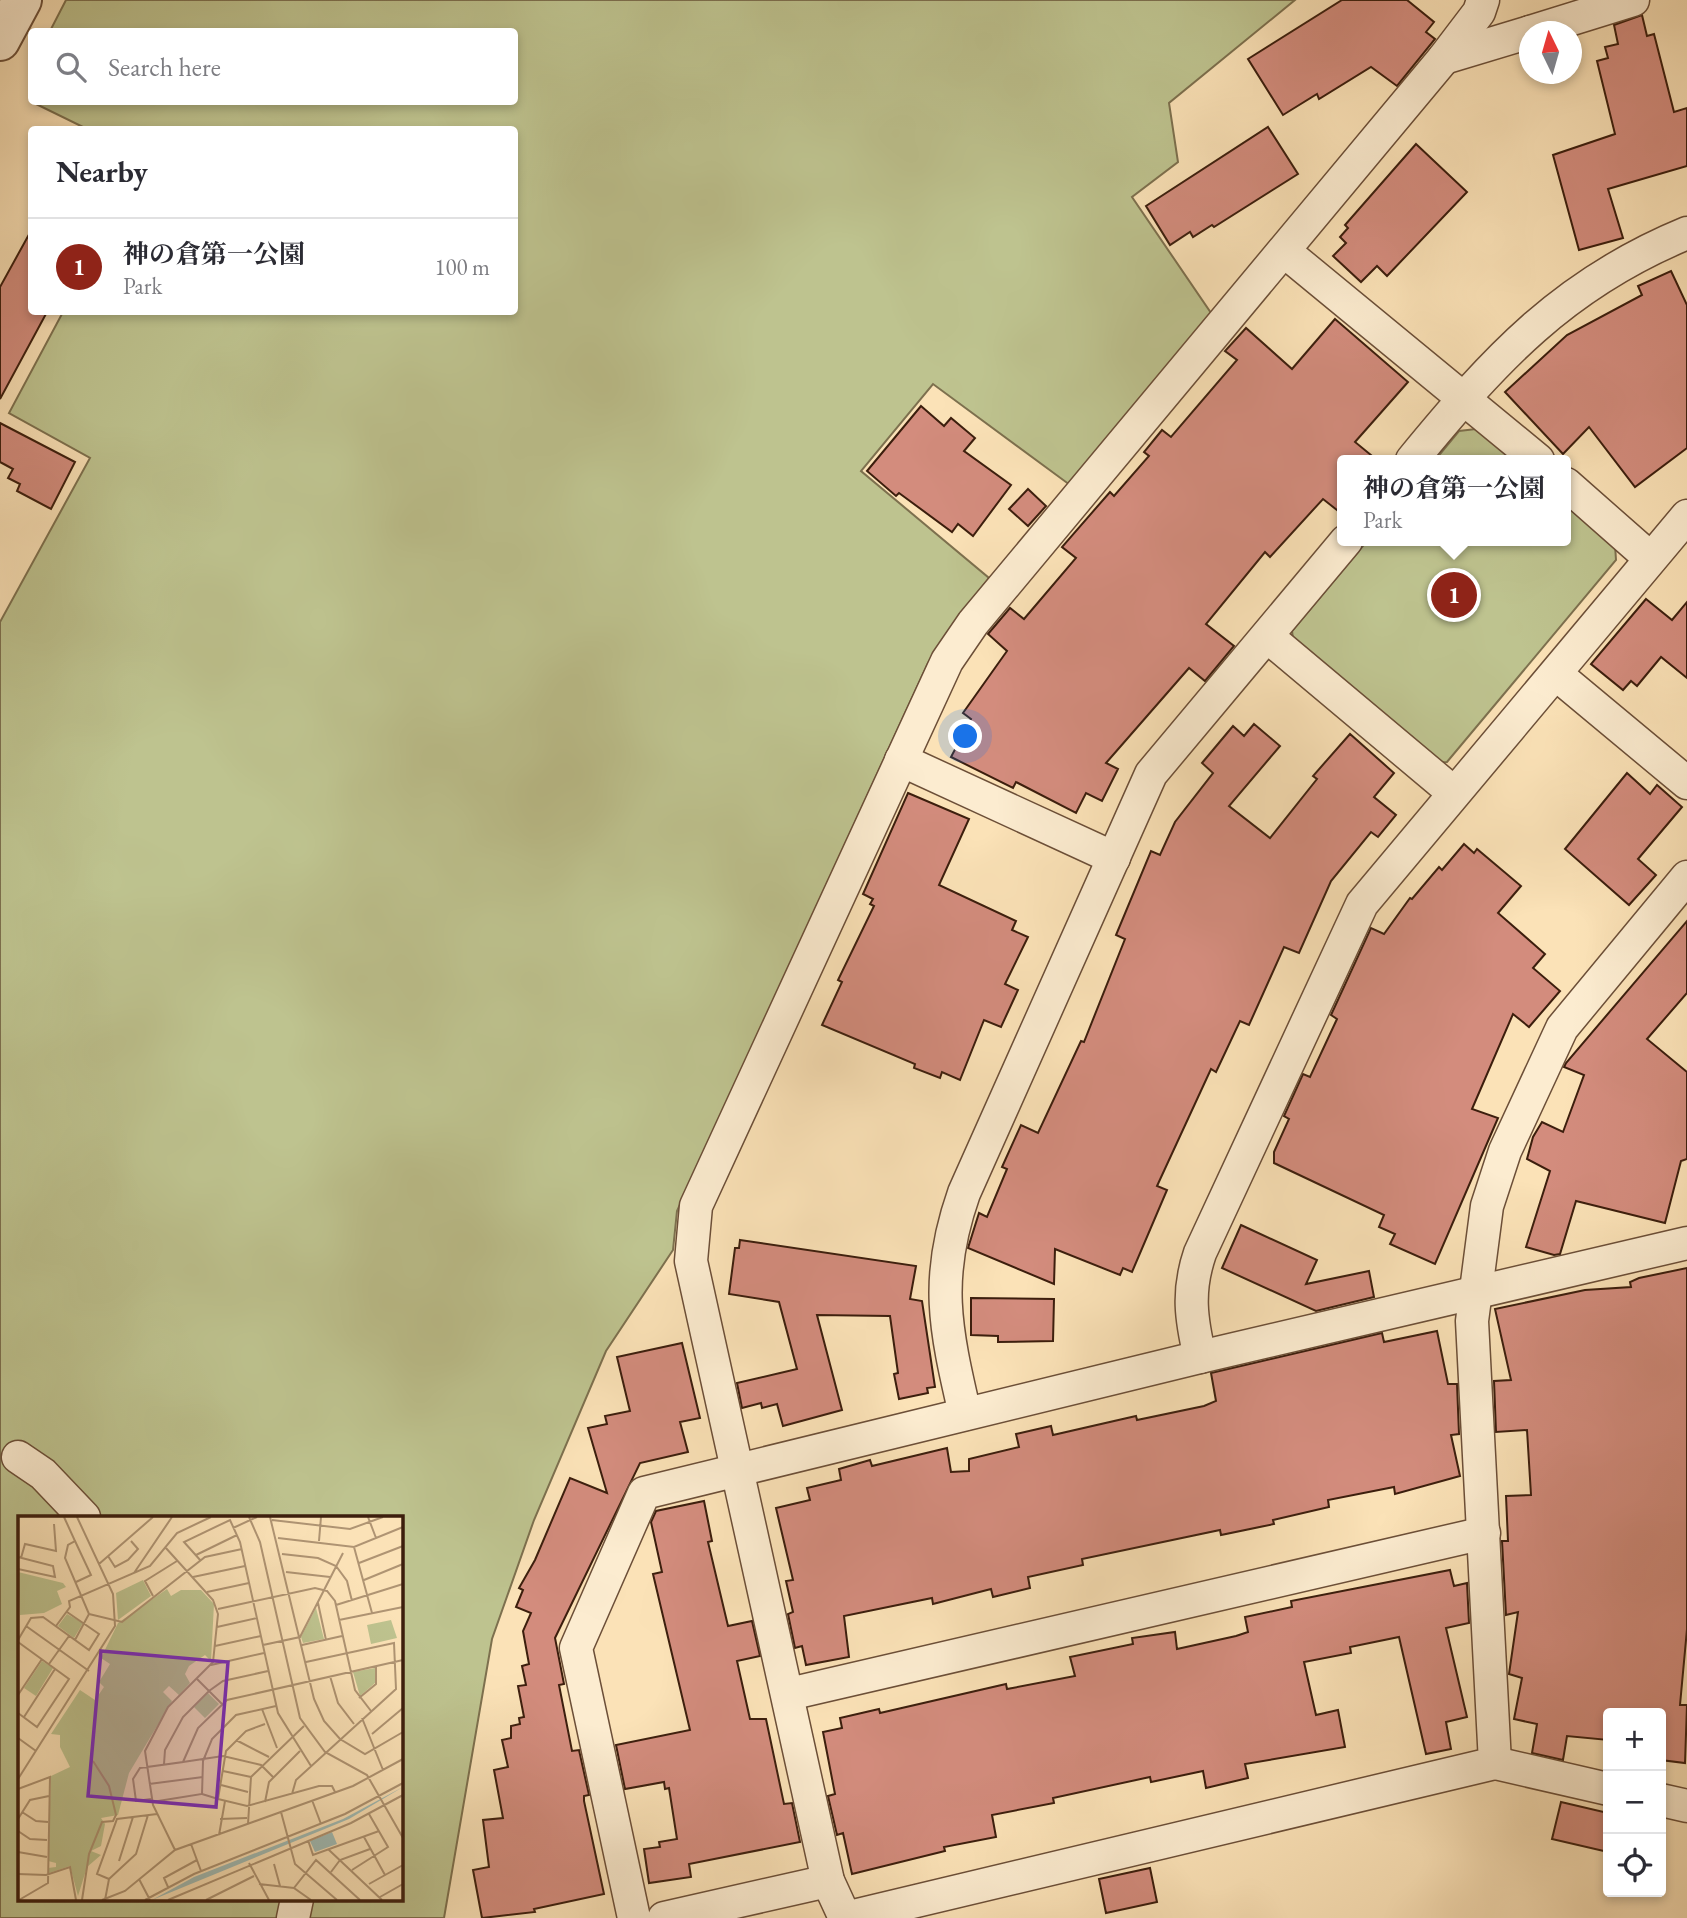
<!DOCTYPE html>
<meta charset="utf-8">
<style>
:root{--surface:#fff;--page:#f2f2f3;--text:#2b2b33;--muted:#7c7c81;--line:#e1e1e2;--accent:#8f2418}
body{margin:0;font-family:"EB Garamond","Noto Serif JP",serif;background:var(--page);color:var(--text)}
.controls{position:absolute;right:21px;bottom:21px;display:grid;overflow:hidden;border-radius:7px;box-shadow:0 4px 10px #0003}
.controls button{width:63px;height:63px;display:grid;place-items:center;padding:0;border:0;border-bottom:2px solid var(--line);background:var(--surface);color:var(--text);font:35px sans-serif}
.compass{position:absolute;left:1519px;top:21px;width:63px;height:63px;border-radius:50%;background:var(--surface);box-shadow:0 4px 10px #0003;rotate:355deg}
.you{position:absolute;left:966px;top:737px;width:24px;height:24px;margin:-18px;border:5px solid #fff;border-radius:50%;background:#1a73e8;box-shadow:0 0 0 10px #1a73e833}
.badge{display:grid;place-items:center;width:46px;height:46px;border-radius:50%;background:var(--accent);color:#fff;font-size:23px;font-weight:700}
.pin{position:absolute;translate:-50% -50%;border:4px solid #fff;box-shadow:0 2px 7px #0006}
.popup{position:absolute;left:1337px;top:455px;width:234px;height:91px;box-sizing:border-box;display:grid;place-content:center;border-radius:7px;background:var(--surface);filter:drop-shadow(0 2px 5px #0005);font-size:23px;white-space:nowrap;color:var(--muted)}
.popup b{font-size:26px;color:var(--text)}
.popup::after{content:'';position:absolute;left:50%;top:100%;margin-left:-14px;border:14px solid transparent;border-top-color:var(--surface)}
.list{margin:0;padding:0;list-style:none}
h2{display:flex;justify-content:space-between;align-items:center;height:91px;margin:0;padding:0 28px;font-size:30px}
h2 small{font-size:23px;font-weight:400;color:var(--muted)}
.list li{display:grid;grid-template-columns:46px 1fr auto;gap:21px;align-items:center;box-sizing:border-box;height:98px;padding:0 28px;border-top:2px solid var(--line)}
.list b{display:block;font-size:26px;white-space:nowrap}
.list p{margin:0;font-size:23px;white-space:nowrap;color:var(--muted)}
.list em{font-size:23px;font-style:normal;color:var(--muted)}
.icon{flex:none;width:38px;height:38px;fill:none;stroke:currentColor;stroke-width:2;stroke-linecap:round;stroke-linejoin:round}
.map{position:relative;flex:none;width:1687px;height:1918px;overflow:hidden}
.search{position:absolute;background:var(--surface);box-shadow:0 4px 10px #0003;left:28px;top:28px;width:490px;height:77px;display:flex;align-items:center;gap:18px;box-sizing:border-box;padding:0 24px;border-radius:7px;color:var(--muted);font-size:26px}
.panel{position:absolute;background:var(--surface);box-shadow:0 4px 10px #0003;left:28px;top:126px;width:490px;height:189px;border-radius:7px}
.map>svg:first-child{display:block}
.green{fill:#bec38f;stroke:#7d704e;stroke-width:2;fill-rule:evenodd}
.building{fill:#d38c7d;stroke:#3c1e0d;stroke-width:2}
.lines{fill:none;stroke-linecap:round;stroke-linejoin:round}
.minor-casing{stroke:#6c4f38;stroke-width:35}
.tertiary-casing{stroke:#6c4f38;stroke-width:42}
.minor{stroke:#fcecd0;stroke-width:32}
.tertiary{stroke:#fcecd0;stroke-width:38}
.inset-road{fill:none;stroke:#af9473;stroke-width:2}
.view{fill:#7b2cbf;fill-opacity:0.15;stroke:#7b2cbf;stroke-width:3.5}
.inset-edge{fill:none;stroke:#3c1e0d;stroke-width:3.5}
</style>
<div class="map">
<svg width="1687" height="1918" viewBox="0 0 1687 1918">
<rect width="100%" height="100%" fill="#fbe2b7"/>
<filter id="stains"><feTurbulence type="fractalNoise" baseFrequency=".00286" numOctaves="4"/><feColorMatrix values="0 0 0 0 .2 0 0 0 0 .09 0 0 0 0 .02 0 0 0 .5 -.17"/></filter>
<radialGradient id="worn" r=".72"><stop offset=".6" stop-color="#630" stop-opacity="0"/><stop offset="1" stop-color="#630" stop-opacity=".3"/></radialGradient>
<g class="green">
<path d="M66 0H1295L1169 103 1178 162 1132 197 1211 313 1070 485 933 384 861 471 989 578 957 619 928 663 677 1211 673 1250 606 1351 534 1520 492 1639 444 1918H0V622L90 458 9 413 63 312H514V130L87 129 32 102H514V32L50 31ZM19 1517H401V1899H19Z"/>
<path d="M1476 429 1513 460H1435L1459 431Z"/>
<path d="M1566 504 1615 545 1616 560 1447 762 1431 763 1294 646 1292 631 1367 541H1566Z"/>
</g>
<g class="building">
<path d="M1342 0H1407L1434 22 1426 32 1435 39 1397 86 1371 67 1319 99 1317 94 1283 115 1248 59Z"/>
<path d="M1642 15 1647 36 1654 34 1674 112 1687 108V166L1608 189 1623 238 1579 250 1553 155 1615 134 1597 61 1608 58 1605 47 1618 44 1614 25Z"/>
<path d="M1268 127 1298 174 1214 227 1212 225 1193 237 1190 232 1170 245 1146 206Z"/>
<path d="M1416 144 1467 192 1387 276 1377 266 1361 282 1333 256 1346 243 1340 237 1348 228 1345 225Z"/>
<path d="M32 229V312H47L0 399V287Z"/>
<path d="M1671 271 1687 305V448L1635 487 1589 427 1563 454 1505 392 1567 335 1642 295 1638 286Z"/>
<path d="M1335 319 1408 382 1355 442 1377 460H1342V514L1323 499 1270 557 1265 552 1206 624 1234 646 1205 681 1189 668 1106 763 1118 769 1102 801 1086 793 1076 813 1016 782 1013 788 951 757 971 719 963 713 1007 651 988 634 1010 608 1024 619 1076 558 1062 547 1110 492 1114 496 1149 456 1144 452 1162 430 1171 437 1237 360 1225 351 1246 328 1292 369Z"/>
<path d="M921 406 944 426 951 418 975 438 964 451 1011 485 973 536 958 524 952 532 899 493 896 496 867 471Z"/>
<path d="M0 423 75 462 51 509 17 491 20 484 8 478 13 469 0 462Z"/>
<path d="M1028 489 1046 506 1028 526 1009 509Z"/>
<path d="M1646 599 1672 620 1687 602V678L1661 657 1637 686 1631 681 1623 690 1591 664Z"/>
<path d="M1254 724 1280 746 1229 806 1270 838 1317 779 1313 776 1350 734 1394 773 1374 797 1396 815 1378 837 1371 832 1331 881 1299 953 1284 947 1249 1025 1240 1021 1216 1072 1211 1069 1157 1186 1167 1190 1132 1272 1123 1268 1120 1275 1055 1249 1054 1284 968 1248 979 1213 987 1217 1007 1169 1002 1167 1021 1125 1038 1133 1081 1041 1084 1042 1125 939 1116 935 1151 851 1160 855 1175 822 1213 773 1202 763 1233 726 1244 736Z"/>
<path d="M1627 773 1650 794 1657 785 1682 807 1638 859 1656 875 1629 905 1565 849Z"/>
<path d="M908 793 969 819 939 885 1016 921 1012 930 1028 937 1005 984 1018 990 1001 1027 984 1020 960 1080 942 1072 940 1078 914 1068 915 1064 822 1025 842 982 838 980 874 906 870 904 873 899 863 894Z"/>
<path d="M1464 844 1474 853 1477 849 1521 886 1498 913 1545 954 1533 968 1560 991 1529 1027 1513 1014 1472 1109 1498 1118 1435 1264 1390 1244 1395 1234 1379 1227 1384 1215 1274 1163V1152L1289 1119 1284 1116 1303 1074 1310 1077 1337 1019 1331 1015 1371 928 1384 934 1410 898 1412 899 1439 867 1442 870Z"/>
<path d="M1687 921V993L1647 1039 1687 1072V1159L1681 1161 1665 1223 1576 1201 1560 1254 1554 1255 1526 1247 1550 1171 1527 1159 1533 1137 1542 1122 1563 1132 1584 1075 1564 1067 1566 1063Z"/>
<path d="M1241 1225 1317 1260 1306 1284 1369 1271 1374 1297 1316 1311 1222 1268Z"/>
<path d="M740 1240 916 1266 910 1299 922 1301 935 1387 927 1388 928 1393 899 1399 894 1374 898 1373 890 1316 817 1315 842 1410 783 1426 777 1404 762 1408 761 1403 742 1408 737 1383 797 1369 779 1302 729 1294 735 1248H739Z"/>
<path d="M1687 1268V1629L1680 1705H1687L1685 1763 1661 1760V1713H1608V1740L1567 1736 1563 1760 1532 1753 1537 1724 1514 1719 1522 1678 1509 1674 1518 1612 1506 1615 1502 1541H1508L1506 1496 1531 1495 1527 1430 1496 1432 1494 1381 1511 1380 1495 1309 1585 1290 1631 1287 1630 1282 1639 1278Z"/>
<path d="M971 1298 1054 1299 1053 1341 998 1342V1336L971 1335Z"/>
<path d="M1437 1331 1448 1384H1457L1459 1434 1451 1435 1460 1476 1395 1494 1394 1487 1328 1500 1329 1507 1273 1520 1274 1524 1221 1535 1220 1530 1082 1559 1083 1565 1028 1577 1030 1588 993 1597 991 1589 933 1604 932 1598 844 1616 849 1657 806 1665 802 1646 795 1648 788 1614 793 1612 786 1581 793 1580 776 1508 810 1500 807 1488 841 1480 839 1469 870 1460 872 1466 947 1448 951 1472 969 1471V1459L1019 1447 1016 1434 1051 1426 1053 1435 1136 1416 1137 1420 1204 1406 1216 1401 1211 1373 1382 1333 1384 1342Z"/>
<path d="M682 1343 700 1418 680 1422 688 1452 640 1463 555 1638 564 1684 559 1685 572 1751 579 1750 589 1795 584 1796V1801L604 1894 534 1909 535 1912 482 1918 473 1870 489 1867 483 1820 503 1818 494 1770 508 1767 502 1740 511 1738V1726L520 1724 519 1718 524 1717 518 1686 526 1685 522 1666 529 1664 523 1631 531 1613 516 1607 523 1590 519 1588 535 1560 570 1478 607 1493 588 1428 607 1424 605 1416 630 1411 617 1357Z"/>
<path d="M704 1501 712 1541 708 1542 728 1626 752 1621 760 1656 737 1661 750 1719H766L784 1804 792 1803 800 1842 689 1864 691 1877 649 1883 644 1849 660 1847 659 1842 677 1839 669 1788 665 1789 664 1782 625 1789 616 1745 690 1730 653 1574 662 1572 651 1522 656 1511Z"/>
<path d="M1450 1570 1454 1586 1467 1583 1469 1623 1446 1628 1467 1717 1446 1722 1451 1749 1426 1754 1399 1637 1350 1647 1351 1653 1304 1662 1316 1715 1338 1710 1345 1747 1245 1764 1248 1778 1206 1788 1203 1771 1151 1782 1150 1777 1053 1798 1054 1803 992 1815 996 1837 944 1847 945 1851 852 1874 843 1833 837 1835 828 1796 835 1794 823 1732 842 1728 840 1718 879 1709 880 1713 1006 1684 1007 1689 1075 1676 1070 1657 1133 1644 1132 1638 1175 1632 1177 1649 1236 1636 1248 1632 1245 1617 1292 1607 1291 1601Z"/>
<path d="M1561 1802 1608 1813V1852L1552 1839Z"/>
<path d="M1150 1868 1157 1902 1106 1913 1099 1879Z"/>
</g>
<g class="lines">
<g class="minor-casing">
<g id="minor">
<path d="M1483 0 1479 12 1444 58 973 623 947 661 696 1206 691 1261 828 1881 845 1918 1495 1763 1472 1321 1487 1206 1505 1151 1562 1028 1687 877"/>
<path d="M1530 32 1633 0"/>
<path d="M1444 58 1530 32"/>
<path d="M1284 251 1538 460"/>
<path d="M1412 460C1495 359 1563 284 1687 233"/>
<path d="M1566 484 1650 558"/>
<path d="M1268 637 1454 793"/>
<path d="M1556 674 1687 783"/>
<path d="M901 760 1114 858"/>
<path d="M1200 1357 1687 1243"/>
<path d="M965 1414C945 1328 934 1278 964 1193L1151 774 1346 541"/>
<path d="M18 1457 43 1474 84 1517"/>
<path d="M789 1694 1484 1533"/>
<path d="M1495 1763 1608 1789"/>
<path d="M1661 1800 1687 1806"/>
<path d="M293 1918 297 1899"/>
<path d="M634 1918 576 1648 644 1493 1200 1357C1191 1319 1187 1291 1200 1253L1362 904 1687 516"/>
<path d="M664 1918 828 1881"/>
</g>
</g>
<g class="tertiary-casing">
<path id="tertiary" d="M0 41 22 0"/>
</g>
<use href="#minor" class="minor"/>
<use href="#tertiary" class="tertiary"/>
</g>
<g transform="translate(18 1516)">
<rect width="385" height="385" fill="#fbe2b7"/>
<path d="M0 56 45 67 48 71 39 75 44 88 26 97 2 99ZM125 64 133 80 100 104 98 77ZM149 73 153 80 163 74H183L196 88 193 145 187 139 171 150 167 158 172 167 161 179 151 170 145 176 154 185 111 257 100 299 83 302 87 308 83 330 73 335 83 339 69 351 60 380 52 350 31 357 30 352 38 351V347L30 345 33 260 52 251 42 231V219L33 218 62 174 77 184 86 171 81 166 92 148 83 142 100 107ZM298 92 306 123 285 127 283 121ZM49 98 65 107 56 122 40 110ZM373 104 379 122 353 128 349 109ZM24 145 35 152 18 180 6 172ZM357 152V167L342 180 335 156ZM190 177 201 188 187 202 176 191Z" fill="#bec38f"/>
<path d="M385 271 331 303 134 384 176 361 325 303ZM314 316 319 328 297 336 292 325Z" fill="#a0bcb6"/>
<path class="inset-road" d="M46 1 57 25 50 29 47 42 71 98 57 124M231 1 242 26 282 202 307 236 349 259 385 322M252 1 296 183 306 205 322 223 347 238 385 216M350 1 358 22M254 4 332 13 365 1M215 12 239 1M260 22 336 31 385 11M57 25 73 59 58 66M301 25 303 1M147 31 195 84 200 98 195 146 150 191 127 235 135 289 157 334M336 31 354 97M264 38 300 42 318 50 329 65 334 85M178 39 219 19M90 40 97 51 110 44 120 33 113 25M0 41 35 50 37 61 0 53M3 42 7 28 38 35 36 8M183 45 166 26 212 4 222 26 260 197 293 250M341 47 385 30M81 48 135 1M268 56 312 61M116 57 154 1M175 61 227 50M346 64 385 48M189 76 231 67M135 80 127 65 159 45M300 87 308 124M318 89 385 68M200 93 297 72 309 75 317 85 337 174 353 195M71 98 104 106 187 41 224 33M321 104 385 91M8 110 71 155M38 110 52 91 51 85 132 50 159 17 193 1M199 111 239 102M0 124 13 102 25 101 71 134 81 118 49 96M0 126 51 163 19 211 0 197M245 129 282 121 325 37M284 129 324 120M197 130 243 120M31 148 51 120M193 149 246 137M312 160 320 187 336 208M178 162 204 188M0 179 24 143M341 182 358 168V150M244 193 259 232M6 201 37 153M344 202 365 254M354 218 385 192M0 222 18 235M218 224 251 241M165 246 205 240 243 249 255 261M146 248 147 234 165 201 191 175 205 165 250 155M205 255 233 261M0 263 97 110 95 78 59 1M131 268 185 261M203 269 230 276M0 273 32 261 30 367 1 384M184 278 200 283 208 235 228 215 247 208M274 278 278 264 378 173 376 127 288 146M133 283 118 285 115 263 122 252 165 246 180 212 209 184 385 144M200 283 229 290 301 270H314L317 276M294 284 303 308M134 286 184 278 185 245 194 223 218 199 258 190M247 286 251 266 282 235M4 296 18 305 30 306M263 296 277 348 319 384M0 303 12 284 31 280M202 303 229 302M230 308 233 261 286 210M0 315 12 323 29 324M201 319 207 285M346 321 367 359M290 324 295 339 361 315M173 328 183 355M311 334 364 384M0 336 29 341M101 345 115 301M231 347 251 384M256 348 262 370M334 354 370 331 351 298M313 356 322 344 352 333M0 358 28 359 52 351 58 384M91 363 79 358 99 303 139 298M121 363 132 384M241 368 276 372M351 368 385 349M150 371 146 362 179 344M362 381 385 368M64 384 71 338 84 306 95 305 98 299 91 270 75 245M84 384 107 375 157 334 335 270 385 243M87 384 91 363 118 338 130 299M127 384 176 358 327 298 385 267M150 384 333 307 385 279M188 384 236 360M293 384 276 372 298 344 342 384"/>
<path class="view" d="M83 135 210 146 198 291 70 280Z"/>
<rect width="385" height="385" class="inset-edge"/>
</g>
<rect width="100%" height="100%" filter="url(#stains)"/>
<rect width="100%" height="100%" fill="url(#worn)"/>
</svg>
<div class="controls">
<button>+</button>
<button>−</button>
<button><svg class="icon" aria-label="locate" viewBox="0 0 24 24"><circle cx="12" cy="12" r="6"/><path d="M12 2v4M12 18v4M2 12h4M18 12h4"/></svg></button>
</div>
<svg class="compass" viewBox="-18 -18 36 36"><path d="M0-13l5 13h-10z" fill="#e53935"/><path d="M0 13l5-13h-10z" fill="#7c7c81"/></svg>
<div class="you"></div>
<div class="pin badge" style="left:1454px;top:595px">1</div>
<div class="popup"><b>神の倉第一公園</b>Park</div>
<div class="search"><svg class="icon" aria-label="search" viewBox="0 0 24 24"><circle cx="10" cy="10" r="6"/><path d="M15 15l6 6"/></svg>Search here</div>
<section class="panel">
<h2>Nearby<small></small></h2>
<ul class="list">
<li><span class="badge">1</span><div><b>神の倉第一公園</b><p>Park</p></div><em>100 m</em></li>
</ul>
</section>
</div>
